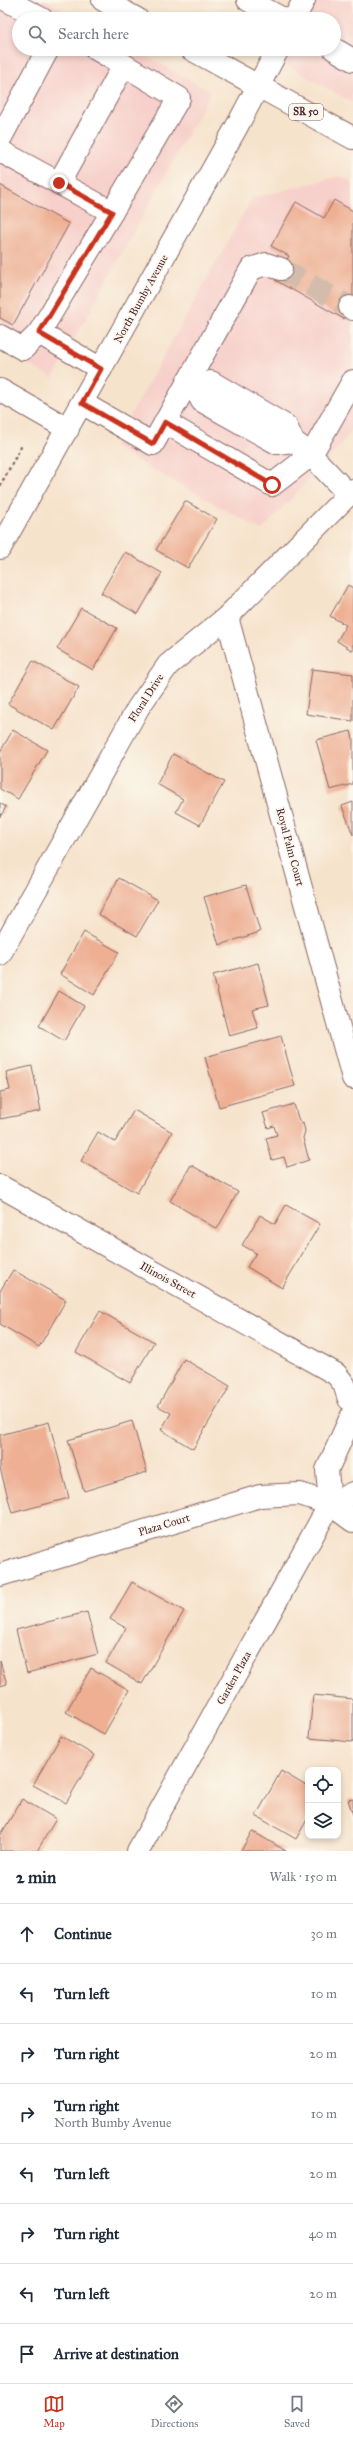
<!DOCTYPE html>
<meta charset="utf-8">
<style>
:root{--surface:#fff;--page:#f6f6f7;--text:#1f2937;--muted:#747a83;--line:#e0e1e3;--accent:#c8321e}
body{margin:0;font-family:"IM FELL Great Primer",serif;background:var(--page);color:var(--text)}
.controls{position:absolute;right:12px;bottom:12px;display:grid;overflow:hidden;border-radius:8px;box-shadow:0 2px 6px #0003}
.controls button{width:36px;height:36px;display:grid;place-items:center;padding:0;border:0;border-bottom:1px solid var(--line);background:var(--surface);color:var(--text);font:20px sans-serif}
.stop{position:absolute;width:12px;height:12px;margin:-9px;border:3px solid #c8321e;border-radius:50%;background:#fff}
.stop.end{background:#c8321e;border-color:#fff;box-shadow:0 1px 4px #0008}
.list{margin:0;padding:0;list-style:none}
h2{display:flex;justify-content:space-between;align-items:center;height:52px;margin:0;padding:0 16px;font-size:17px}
h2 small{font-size:13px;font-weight:400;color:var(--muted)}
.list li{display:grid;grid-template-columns:26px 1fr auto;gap:12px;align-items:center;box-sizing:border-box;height:60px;padding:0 16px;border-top:1px solid var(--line)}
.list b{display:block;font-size:15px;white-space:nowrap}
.list p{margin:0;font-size:13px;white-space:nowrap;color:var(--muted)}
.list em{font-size:13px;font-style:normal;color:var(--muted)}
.icon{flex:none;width:22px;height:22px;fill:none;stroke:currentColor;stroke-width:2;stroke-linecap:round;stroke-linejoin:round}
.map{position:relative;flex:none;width:353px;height:1851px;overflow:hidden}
.search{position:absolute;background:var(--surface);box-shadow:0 2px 6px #0003;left:12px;right:12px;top:12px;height:44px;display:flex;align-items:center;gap:10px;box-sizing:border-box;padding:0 14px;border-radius:22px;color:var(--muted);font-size:15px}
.sheet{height:532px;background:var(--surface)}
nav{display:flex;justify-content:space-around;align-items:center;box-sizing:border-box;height:56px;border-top:1px solid var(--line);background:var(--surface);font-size:11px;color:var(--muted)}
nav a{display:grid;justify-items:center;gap:2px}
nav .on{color:var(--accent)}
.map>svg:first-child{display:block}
.built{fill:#f7d0cb}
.building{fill:#eeaf93}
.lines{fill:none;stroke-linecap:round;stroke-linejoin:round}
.minor-tunnel{stroke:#d4bcac;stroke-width:22;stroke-dasharray:22 11;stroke-linecap:butt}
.minor-casing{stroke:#866463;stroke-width:24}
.highway-casing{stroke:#866463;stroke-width:24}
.path{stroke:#866463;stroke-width:2.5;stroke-dasharray:3 3;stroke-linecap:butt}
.minor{stroke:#fff;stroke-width:22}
.highway{stroke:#fff;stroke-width:22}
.route{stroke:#c8321e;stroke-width:5}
.labels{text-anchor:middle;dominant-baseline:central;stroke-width:3.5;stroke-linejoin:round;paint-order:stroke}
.shield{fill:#fbf7ec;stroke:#7f6065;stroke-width:1}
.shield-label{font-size:10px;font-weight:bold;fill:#4a1f2b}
.street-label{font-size:11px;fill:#4a1f2b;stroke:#fbf7ec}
</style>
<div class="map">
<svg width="353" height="1851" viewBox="0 0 353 1851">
<rect width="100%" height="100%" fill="#fbf7ec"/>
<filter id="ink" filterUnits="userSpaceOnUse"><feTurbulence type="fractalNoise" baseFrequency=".025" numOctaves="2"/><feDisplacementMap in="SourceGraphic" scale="8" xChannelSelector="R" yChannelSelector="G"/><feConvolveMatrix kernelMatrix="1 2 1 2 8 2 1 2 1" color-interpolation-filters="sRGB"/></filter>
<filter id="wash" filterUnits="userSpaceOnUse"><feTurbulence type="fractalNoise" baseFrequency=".012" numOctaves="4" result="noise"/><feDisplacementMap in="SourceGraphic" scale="16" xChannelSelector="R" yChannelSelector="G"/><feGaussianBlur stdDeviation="0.9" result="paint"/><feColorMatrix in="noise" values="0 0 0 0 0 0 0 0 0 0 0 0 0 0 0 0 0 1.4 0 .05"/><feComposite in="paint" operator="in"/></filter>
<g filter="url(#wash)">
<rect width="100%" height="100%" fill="#f6e3cc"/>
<g class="built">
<path d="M0 0H45L79 19H19V49H134L211 92 53 378 0 349Z"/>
<path d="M304 0H353V103L272 57 277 49H334V19H294Z"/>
<path d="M341 176 353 183V428L339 447 262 530 113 447 252 198Z"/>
</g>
<g id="blocks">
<g class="building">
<path d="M0 185 69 224 13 325 0 318Z"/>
<path d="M334 200 353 211V302L344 319 275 280 289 256 271 246 296 202 324 218Z"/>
<path d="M185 501 217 519 188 568 156 550Z"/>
<path d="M125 552 162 573 138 614 101 593Z"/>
<path d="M348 585 353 588V651L337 641 346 625 330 616Z"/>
<path d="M81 608 117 628 93 670 57 649Z"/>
<path d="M33 661 79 687 54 730 8 704Z"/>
<path d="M312 669 353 674V721L306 714Z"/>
<path d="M13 730 47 750 18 799 0 789V752Z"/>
<path d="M351 731 353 739V784L330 790 316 740Z"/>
<path d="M173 754 224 782 200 825 176 812 183 799 157 784Z"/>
<path d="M353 802V835L342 806Z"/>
<path d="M0 803 6 807 0 817Z"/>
<path d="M119 878 158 900 137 936 98 914Z"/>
<path d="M246 885 260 932 219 945 204 897Z"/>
<path d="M84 932 119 952 94 995 60 974Z"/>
<path d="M258 963 269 1005 252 1009 258 1028 229 1036 213 975Z"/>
<path d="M59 991 84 1006 64 1041 39 1026Z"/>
<path d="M281 1036 295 1086 219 1107 205 1057Z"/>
<path d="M32 1066 41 1111 0 1119V1092L10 1090 6 1072Z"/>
<path d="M294 1104 298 1118 301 1124 303 1123 305 1131 303 1138 309 1160 287 1167 284 1157 272 1160 266 1138 277 1135 274 1126 268 1128 263 1113Z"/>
<path d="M134 1110 172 1132 137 1193 81 1161 98 1132 115 1142Z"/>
<path d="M191 1165 238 1192 217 1229 170 1201Z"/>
<path d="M286 1205 320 1224 282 1288 247 1267 256 1253 242 1245 260 1215 275 1224Z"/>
<path d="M13 1270 66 1300 39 1347 0 1324V1291Z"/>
<path d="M100 1311 154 1342 130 1383 76 1352Z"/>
<path d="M184 1359 230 1386 193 1449 161 1430 171 1413 158 1406Z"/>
<path d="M132 1421 147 1472 84 1491 68 1440Z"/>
<path d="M49 1422 69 1498 12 1513 0 1468V1435Z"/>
<path d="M132 1582 184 1611 142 1684 106 1663 126 1628 110 1619Z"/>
<path d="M87 1612 98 1654 27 1673 16 1630Z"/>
<path d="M0 1661 7 1684 0 1686Z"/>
<path d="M91 1668 129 1690 104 1734 66 1712Z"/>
<path d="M313 1695 353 1699V1742L309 1738Z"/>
<path d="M61 1736 94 1755 66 1803 33 1785Z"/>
<path d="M281 1771 308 1787V1818L296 1839 256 1816Z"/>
<path d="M22 1799 56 1819 37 1851H0V1836Z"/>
<path d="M353 1799V1815L348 1800Z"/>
<path d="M252 1831 286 1851H241Z"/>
</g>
</g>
</g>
<g filter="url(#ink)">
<use href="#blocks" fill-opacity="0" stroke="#866463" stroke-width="1"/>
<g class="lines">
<path class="minor-tunnel" d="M281 269 350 307"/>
<g class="minor-casing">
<g id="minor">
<path d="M6 0 42 19"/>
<path d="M294 19 304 0"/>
<path d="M96 49 124 65"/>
<path d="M0 139 48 49"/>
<path d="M0 151 112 212 39 333 101 369"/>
<path d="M59 183 124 65 179 98 112 212"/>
<path d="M350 307 353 309"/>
<path d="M0 336 23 349 39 333"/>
<path d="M187 382 194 386 202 401 277 443 293 441"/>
<path d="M0 390 68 429"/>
<path d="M82 403 153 444 251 269 266 264 281 269"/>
<path d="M165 422 272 485 311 455 293 441 286 426 211 382 194 386"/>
<path d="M349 495 311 455 353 381"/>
<path d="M0 548 236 128 278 49"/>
<path d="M227 617 353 1078"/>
<path d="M0 954 138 708 168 665 227 617 353 490"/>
<path d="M0 1186 336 1374 344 1384 349 1399"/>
<path d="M330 1504 353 1493"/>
<path d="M0 1575 260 1496 300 1494 330 1504 353 1521"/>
<path d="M138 1851 330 1504 327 1470 351 1417"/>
</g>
</g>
<g class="highway-casing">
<g id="highway">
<path d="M103 0 137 19"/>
<path d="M248 0 283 19"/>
<path d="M191 49 353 138"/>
<path d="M334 49 353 60"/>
</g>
</g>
<path class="path" d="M0 486 22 445"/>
<use href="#minor" class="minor"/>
<use href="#highway" class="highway"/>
</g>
</g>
<g class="lines" filter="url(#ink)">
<path class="route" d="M59 183 112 212 39 333 101 369 82 403 153 444 165 422 272 485"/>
</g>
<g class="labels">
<rect class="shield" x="289" y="104" width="34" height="16" rx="3"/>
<g class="shield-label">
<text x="306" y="112">SR 50</text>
</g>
<g class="street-label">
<text transform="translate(141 299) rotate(-61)">North Bumby Avenue</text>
<text transform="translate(146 698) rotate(-57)">Floral Drive</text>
<text transform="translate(290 847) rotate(75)">Royal Palm Court</text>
<text transform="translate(168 1280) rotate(29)">Illinois Street</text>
<text transform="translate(164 1525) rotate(-17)">Plaza Court</text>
<text transform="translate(234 1678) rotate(-61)">Garden Plaza</text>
</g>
</g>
</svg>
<div class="controls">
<button><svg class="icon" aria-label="locate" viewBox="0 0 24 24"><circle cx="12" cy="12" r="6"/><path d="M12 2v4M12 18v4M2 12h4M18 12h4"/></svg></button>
<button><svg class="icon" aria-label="layers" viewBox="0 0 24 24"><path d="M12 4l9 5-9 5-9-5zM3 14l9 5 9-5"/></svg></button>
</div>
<div class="stop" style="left:272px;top:485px"></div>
<div class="stop end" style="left:59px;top:183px"></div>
<div class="search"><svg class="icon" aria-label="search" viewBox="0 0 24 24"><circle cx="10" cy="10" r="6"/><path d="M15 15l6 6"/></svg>Search here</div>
</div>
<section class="sheet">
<h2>2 min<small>Walk · 150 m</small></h2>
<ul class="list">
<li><svg class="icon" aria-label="ahead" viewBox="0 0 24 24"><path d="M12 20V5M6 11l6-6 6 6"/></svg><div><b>Continue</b></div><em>30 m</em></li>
<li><svg class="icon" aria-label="left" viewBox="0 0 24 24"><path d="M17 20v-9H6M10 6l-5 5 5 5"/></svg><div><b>Turn left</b></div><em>10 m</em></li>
<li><svg class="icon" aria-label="right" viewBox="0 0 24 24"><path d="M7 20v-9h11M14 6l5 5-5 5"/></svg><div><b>Turn right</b></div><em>20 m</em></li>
<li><svg class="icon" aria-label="right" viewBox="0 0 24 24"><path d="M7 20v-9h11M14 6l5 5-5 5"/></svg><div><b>Turn right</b><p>North Bumby Avenue</p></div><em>10 m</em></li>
<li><svg class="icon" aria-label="left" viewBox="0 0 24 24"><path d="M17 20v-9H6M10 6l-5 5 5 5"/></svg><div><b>Turn left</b></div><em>20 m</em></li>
<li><svg class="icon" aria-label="right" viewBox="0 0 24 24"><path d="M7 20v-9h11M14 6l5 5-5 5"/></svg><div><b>Turn right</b></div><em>40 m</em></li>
<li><svg class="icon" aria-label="left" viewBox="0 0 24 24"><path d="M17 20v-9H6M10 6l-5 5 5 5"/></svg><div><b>Turn left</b></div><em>20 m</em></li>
<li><svg class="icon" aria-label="arrive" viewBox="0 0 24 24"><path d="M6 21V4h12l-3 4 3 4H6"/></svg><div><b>Arrive at destination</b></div></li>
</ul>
</section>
<nav>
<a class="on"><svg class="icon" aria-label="map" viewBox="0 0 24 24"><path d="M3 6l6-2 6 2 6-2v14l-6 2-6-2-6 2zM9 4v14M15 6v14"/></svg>Map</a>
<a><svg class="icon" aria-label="directions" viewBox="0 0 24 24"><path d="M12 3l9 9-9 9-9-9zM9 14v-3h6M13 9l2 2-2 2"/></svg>Directions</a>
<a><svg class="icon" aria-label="saved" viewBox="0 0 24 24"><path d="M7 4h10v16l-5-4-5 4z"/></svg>Saved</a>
</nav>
